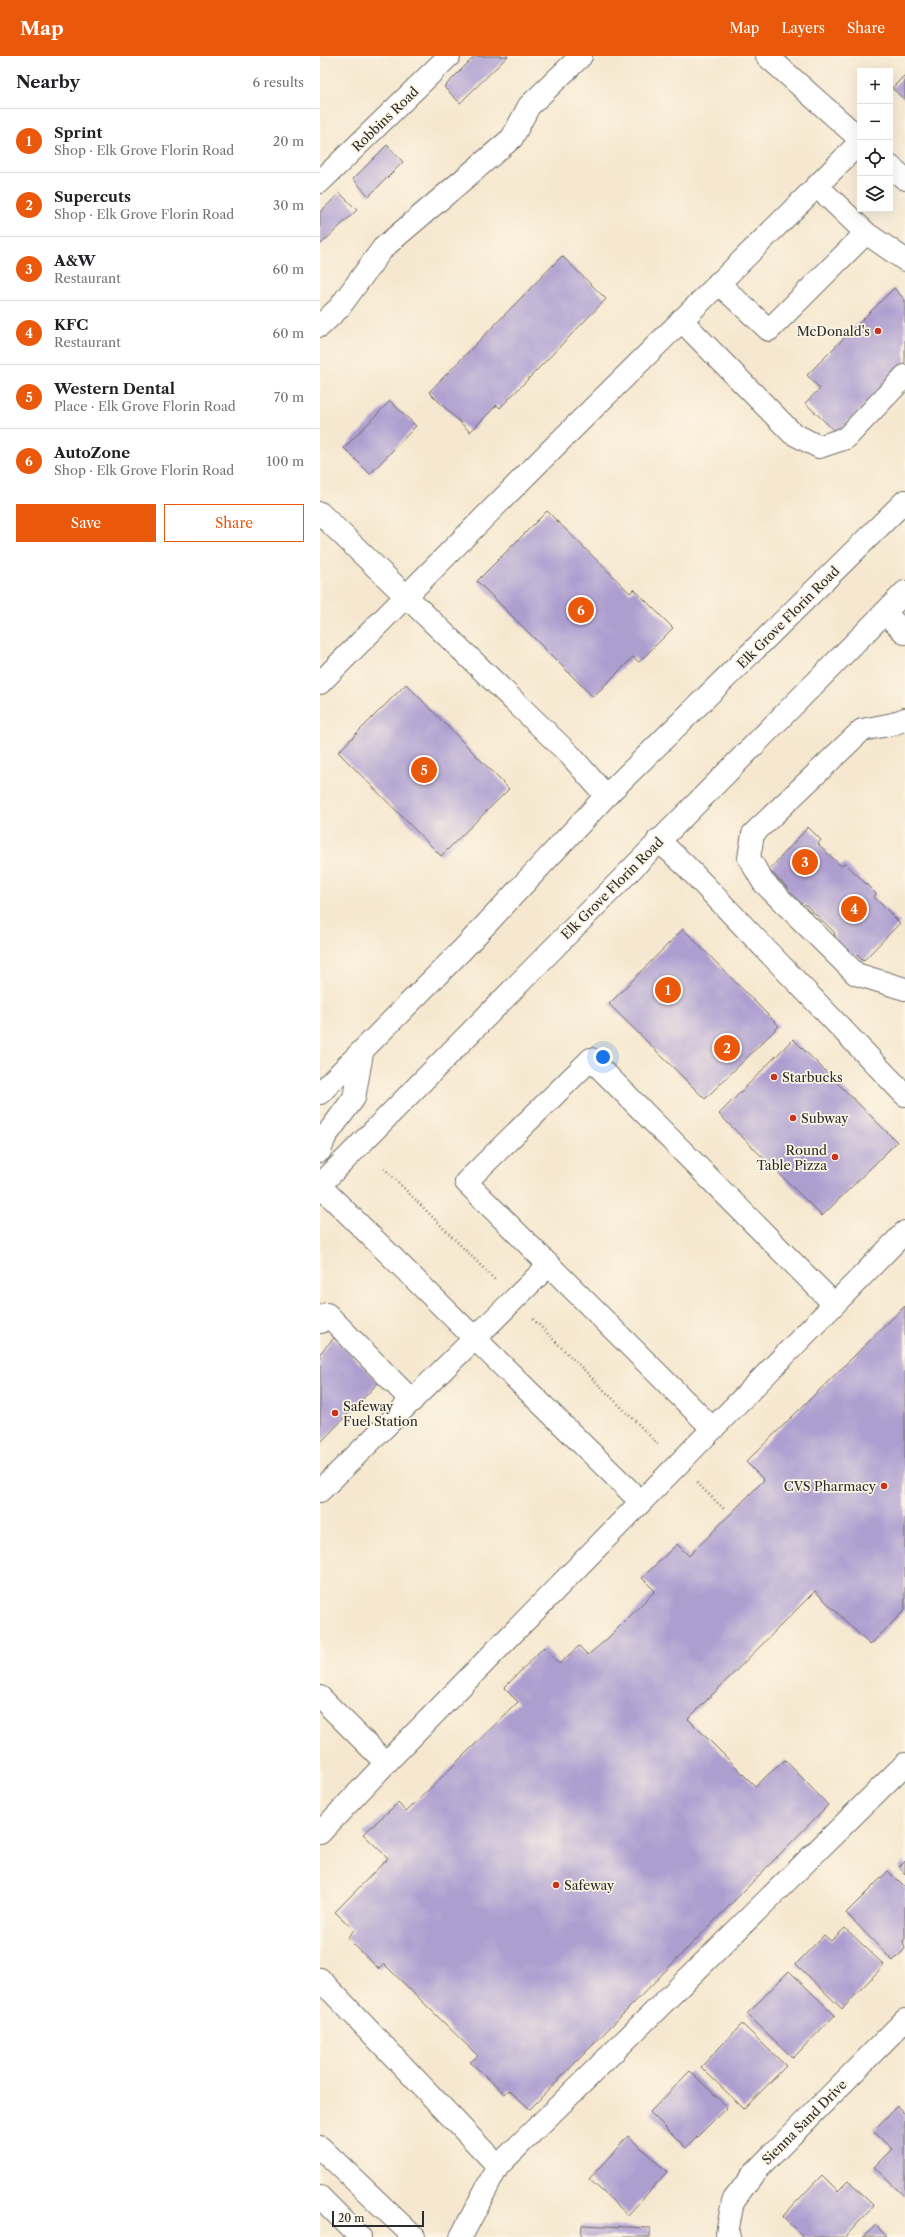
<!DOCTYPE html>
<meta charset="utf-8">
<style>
:root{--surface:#fff;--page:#f6f6f6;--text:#202124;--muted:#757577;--line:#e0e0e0;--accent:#ea580c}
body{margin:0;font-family:"Libre Caslon Text",serif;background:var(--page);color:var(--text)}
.controls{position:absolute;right:12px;top:12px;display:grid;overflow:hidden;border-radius:0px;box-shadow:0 4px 16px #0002}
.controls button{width:36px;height:36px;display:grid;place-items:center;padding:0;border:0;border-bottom:1px solid var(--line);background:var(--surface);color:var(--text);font:20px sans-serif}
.scale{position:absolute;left:12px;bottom:10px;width:92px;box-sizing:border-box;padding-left:4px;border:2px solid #2b2b2b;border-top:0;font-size:11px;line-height:14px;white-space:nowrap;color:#2b2b2b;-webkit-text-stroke:3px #fcf5e5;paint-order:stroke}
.you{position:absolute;left:283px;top:1001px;width:14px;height:14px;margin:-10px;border:3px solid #fff;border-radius:50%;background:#1a73e8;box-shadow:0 0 0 6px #1a73e833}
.badge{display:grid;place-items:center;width:26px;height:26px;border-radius:50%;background:var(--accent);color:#fff;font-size:13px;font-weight:700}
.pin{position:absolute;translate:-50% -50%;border:2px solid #fff;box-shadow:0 1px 4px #0006}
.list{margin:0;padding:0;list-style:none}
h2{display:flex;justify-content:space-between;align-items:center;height:52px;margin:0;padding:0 16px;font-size:17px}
h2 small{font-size:13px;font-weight:400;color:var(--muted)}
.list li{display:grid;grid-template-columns:26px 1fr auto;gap:12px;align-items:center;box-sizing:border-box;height:64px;padding:0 16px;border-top:1px solid var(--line)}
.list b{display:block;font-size:15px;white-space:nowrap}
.list p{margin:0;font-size:13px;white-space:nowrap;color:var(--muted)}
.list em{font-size:13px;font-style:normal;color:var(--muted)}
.actions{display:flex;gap:8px;padding:12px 16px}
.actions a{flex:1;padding:9px 0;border:1px solid var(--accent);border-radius:0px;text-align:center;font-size:14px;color:var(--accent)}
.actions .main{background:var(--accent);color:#fff}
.icon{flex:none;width:22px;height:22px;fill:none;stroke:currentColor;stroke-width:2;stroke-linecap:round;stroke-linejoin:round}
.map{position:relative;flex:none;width:585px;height:2181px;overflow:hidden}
header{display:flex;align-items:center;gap:24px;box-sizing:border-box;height:56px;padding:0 20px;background:var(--accent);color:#fff}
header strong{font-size:19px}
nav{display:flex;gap:22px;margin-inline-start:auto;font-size:14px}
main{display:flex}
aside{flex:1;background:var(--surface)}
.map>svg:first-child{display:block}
.building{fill:#ad9ed0}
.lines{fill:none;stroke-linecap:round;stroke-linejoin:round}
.minor-casing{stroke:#726d65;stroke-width:24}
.major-casing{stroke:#726d65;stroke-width:24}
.path{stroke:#726d65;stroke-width:2.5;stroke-dasharray:1 3;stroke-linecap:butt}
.minor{stroke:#fff;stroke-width:22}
.major{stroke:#fff;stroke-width:22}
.poi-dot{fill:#c8321e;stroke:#fcf5e5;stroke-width:1.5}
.labels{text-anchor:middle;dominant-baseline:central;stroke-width:3.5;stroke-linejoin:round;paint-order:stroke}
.street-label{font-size:13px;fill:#2b2b2b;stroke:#fcf5e5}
.poi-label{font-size:13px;fill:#2b2b2b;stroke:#fcf5e5;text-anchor:start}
</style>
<header>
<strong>Map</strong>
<nav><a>Map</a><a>Layers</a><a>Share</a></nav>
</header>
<main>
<aside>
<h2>Nearby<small>6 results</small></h2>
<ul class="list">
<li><span class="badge">1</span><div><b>Sprint</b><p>Shop · Elk Grove Florin Road</p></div><em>20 m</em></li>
<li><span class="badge">2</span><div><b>Supercuts</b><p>Shop · Elk Grove Florin Road</p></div><em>30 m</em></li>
<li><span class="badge">3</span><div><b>A&amp;W</b><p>Restaurant</p></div><em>60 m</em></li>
<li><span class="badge">4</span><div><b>KFC</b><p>Restaurant</p></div><em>60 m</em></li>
<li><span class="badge">5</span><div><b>Western Dental</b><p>Place · Elk Grove Florin Road</p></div><em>70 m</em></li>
<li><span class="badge">6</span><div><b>AutoZone</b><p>Shop · Elk Grove Florin Road</p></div><em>100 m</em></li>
</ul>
<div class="actions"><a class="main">Save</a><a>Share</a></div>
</aside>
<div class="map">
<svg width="585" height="2181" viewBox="0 0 585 2181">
<rect width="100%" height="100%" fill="#fcf5e5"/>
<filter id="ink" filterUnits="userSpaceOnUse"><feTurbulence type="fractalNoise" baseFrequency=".025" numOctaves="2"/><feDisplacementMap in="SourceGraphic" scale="8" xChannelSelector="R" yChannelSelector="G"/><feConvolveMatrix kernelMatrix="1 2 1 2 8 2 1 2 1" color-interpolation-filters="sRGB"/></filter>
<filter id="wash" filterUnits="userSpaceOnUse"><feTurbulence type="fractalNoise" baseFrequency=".012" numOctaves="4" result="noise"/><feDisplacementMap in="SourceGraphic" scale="16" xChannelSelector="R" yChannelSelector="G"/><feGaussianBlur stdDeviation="0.9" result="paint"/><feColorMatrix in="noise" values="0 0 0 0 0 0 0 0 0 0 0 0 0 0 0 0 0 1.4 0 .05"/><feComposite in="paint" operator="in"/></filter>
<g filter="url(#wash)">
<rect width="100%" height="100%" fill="#f6e8d0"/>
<g id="blocks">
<g class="building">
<path d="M155 0H188L140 47 124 31Z"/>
<path d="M585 19V44L572 32Z"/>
<path d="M67 89 83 106 49 140 33 123Z"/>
<path d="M20 137 37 154 0 189V156Z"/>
<path d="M242 200 286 243 180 352 177 349 150 376 109 336Z"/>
<path d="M574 232 585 244V307L517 377 485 347 500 333 487 319Z"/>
<path d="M70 345 96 370 50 418 24 392Z"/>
<path d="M227 455 310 537 314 533 353 572 319 606 313 601 273 641 157 525Z"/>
<path d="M86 628 189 733 121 800 18 696Z"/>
<path d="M488 771 501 784 498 788 521 810 525 807 556 838 554 841 580 867 543 905 535 897 531 902 517 888 514 876 485 848 480 853 464 838 469 833 449 814Z"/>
<path d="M363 873 459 970 385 1043 289 948Z"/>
<path d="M473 983 577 1086 502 1160 399 1058Z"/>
<path d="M585 1250V1554L550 1589 495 1535 368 1663 435 1730 465 1704 508 1749 210 2053 189 2034 185 2038 150 2006 158 2000 64 1908 59 1913 27 1882 34 1874 15 1856 68 1802 43 1778 78 1747 86 1756 198 1646 184 1632 224 1591 239 1608 259 1590 268 1599 287 1583 335 1535 322 1522 357 1488 369 1500 444 1424 426 1406Z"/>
<path d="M14 1282 59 1326 0 1387V1297Z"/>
<path d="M585 1805V1818L579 1811Z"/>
<path d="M568 1815 585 1832V1883L583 1885 585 1893 573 1905 526 1857Z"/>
<path d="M525 1872 564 1909 522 1953 476 1908 504 1879 511 1885Z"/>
<path d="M469 1915 515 1959 473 2002 427 1958Z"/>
<path d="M422 1968 466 2010 424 2053 381 2011Z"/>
<path d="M370 2015 407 2051 366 2092 330 2056Z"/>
<path d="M577 2050 585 2058V2141L554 2111 572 2093 553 2075Z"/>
<path d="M308 2080 347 2116 308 2159 269 2123Z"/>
<path d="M502 2119 518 2135 528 2125 554 2150 525 2181H484L462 2161Z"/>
<path d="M262 2169 330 2172V2181H261Z"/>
<path d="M556 2169 567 2181H543Z"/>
</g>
</g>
</g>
<g filter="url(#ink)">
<use href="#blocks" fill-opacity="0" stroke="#726d65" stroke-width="1"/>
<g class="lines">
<g class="minor-casing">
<g id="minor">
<path d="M447 0 540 83"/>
<path d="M570 110 585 123"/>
<path d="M0 126 129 0"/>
<path d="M497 130 546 177 585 204"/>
<path d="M398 227 449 274 546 177"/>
<path d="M361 264 472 377 499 391 526 382 585 320"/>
<path d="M0 270 19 252 63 192 192 82 209 50 261 0"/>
<path d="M0 457 251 700 286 740"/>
<path d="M565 557 585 577"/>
<path d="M0 627 231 394 497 130 540 86"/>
<path d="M585 663 573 668 542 674 433 778 429 802 443 826 536 918 585 933"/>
<path d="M338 784 366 810 585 1039"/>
<path d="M0 1130 321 1446"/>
<path d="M0 1266 7 1258 92 1345"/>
<path d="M393 1373 146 1126 271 1003 514 1248"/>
<path d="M0 1435 229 1209"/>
<path d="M0 1641 66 1707"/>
<path d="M0 1777 66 1707 585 1176"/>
<path d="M0 1923 178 2110"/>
<path d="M141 2181 178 2110 585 1708"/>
<path d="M409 2181 407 2177 413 2145 434 2117 585 1964"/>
</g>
</g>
<g class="major-casing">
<g id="major">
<path d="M0 1037 143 893 286 740 585 445"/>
<path d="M0 1095 5 1081 34 1042 42 997"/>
<path d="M0 1129 585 536"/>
<path d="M0 2091 94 2181"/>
<path d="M0 2141 40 2181"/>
</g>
</g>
<g class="path">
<path d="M64 1112 176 1225"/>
<path d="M213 1263 339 1389"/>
<path d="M377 1427 404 1453"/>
</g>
<use href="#minor" class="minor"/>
<use href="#major" class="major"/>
</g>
</g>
<g class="poi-dot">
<circle cx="558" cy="275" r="4"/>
<circle cx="454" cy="1021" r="4"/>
<circle cx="473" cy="1062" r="4"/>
<circle cx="515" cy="1101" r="4"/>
<circle cx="15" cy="1357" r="4"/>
<circle cx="564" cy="1430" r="4"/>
<circle cx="236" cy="1829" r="4"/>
</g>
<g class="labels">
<g class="street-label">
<text transform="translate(65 63) rotate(-44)">Robbins Road</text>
<text transform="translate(468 561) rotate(-45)">Elk Grove Florin Road</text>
<text transform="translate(292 832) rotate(-45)">Elk Grove Florin Road</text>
<text transform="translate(484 2066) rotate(-45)">Sienna Sand Drive</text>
</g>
<g class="poi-label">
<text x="550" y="275" text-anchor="end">McDonald's</text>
<text x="462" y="1021">Starbucks</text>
<text x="481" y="1062">Subway</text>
<text x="507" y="1094" text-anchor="end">Round<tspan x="507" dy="15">Table Pizza</tspan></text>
<text x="23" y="1350">Safeway<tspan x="23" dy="15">Fuel Station</tspan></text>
<text x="556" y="1430" text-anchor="end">CVS Pharmacy</text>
<text x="244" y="1829">Safeway</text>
</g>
</g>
</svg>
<div class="controls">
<button>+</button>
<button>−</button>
<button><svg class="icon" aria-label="locate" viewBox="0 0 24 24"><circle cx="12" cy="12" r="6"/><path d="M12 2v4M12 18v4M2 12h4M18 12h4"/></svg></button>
<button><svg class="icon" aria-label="layers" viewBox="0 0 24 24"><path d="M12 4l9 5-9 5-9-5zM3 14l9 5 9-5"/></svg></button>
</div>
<div class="scale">20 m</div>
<div class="you"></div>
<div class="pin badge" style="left:348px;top:934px">1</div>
<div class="pin badge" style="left:407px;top:992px">2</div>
<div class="pin badge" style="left:485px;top:806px">3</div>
<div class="pin badge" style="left:534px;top:853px">4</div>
<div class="pin badge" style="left:104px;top:714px">5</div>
<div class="pin badge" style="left:261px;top:554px">6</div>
</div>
</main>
